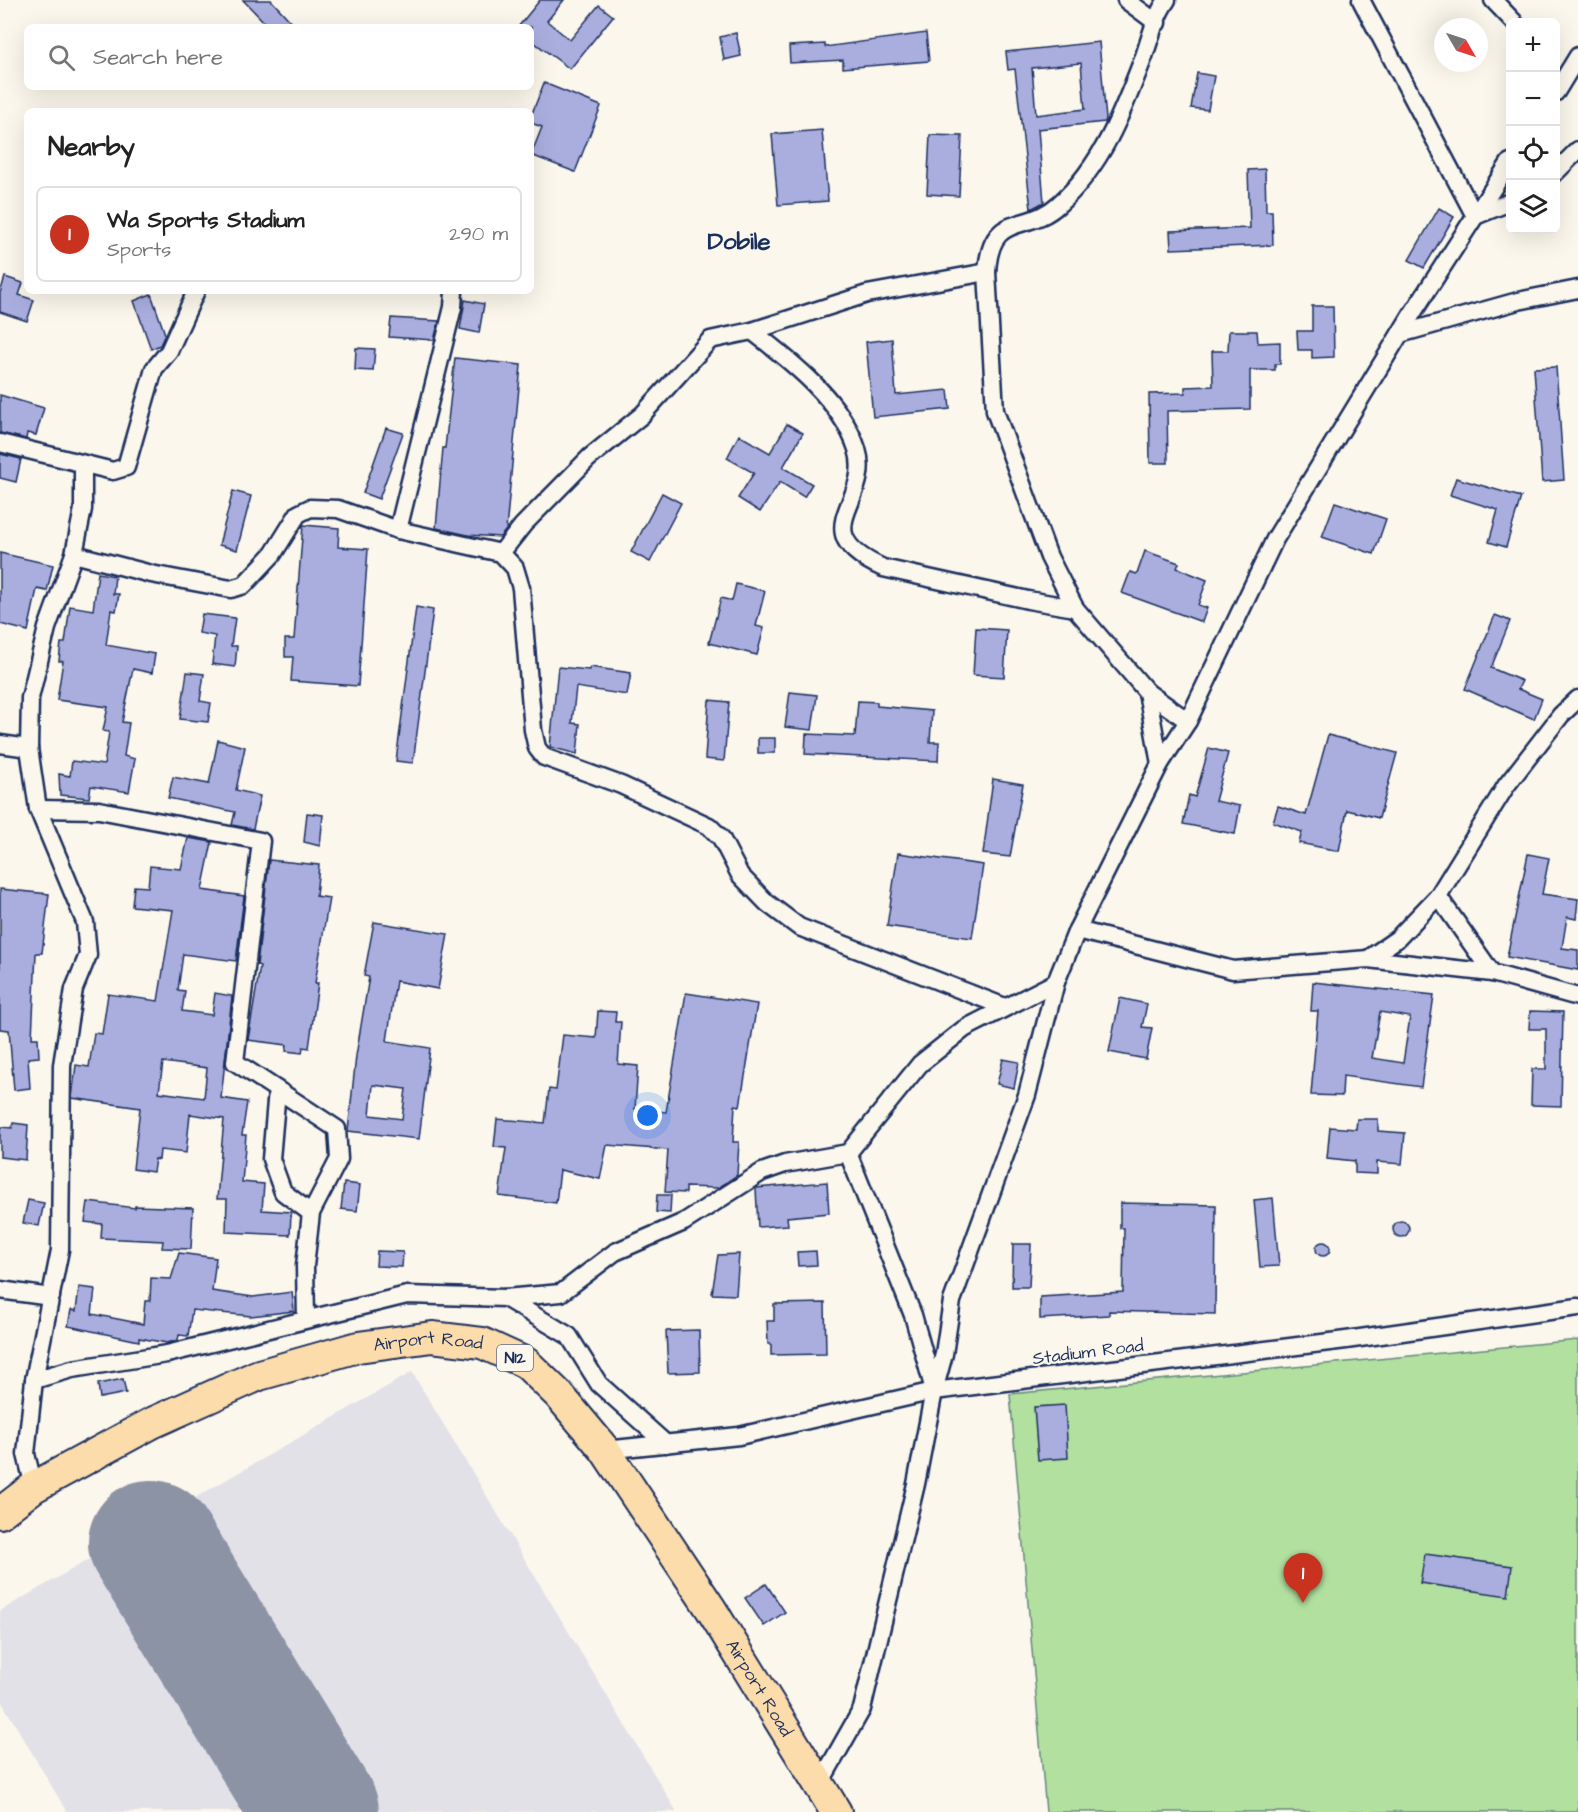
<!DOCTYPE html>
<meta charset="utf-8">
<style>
:root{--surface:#fff;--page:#f6f6f6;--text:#222;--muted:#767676;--line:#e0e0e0;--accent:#c8321e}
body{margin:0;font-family:"Architects Daughter",sans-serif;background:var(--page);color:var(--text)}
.controls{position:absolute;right:18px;top:18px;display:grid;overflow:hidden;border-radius:9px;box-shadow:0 6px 24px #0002}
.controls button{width:54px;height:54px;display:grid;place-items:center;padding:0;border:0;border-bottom:2px solid var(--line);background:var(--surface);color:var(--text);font:30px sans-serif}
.compass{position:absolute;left:1434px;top:18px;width:54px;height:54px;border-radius:50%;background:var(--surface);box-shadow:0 6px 24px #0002;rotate:129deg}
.you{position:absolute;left:648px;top:1116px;width:21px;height:21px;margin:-15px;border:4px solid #fff;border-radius:50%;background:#1a73e8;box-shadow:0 0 0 9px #1a73e833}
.badge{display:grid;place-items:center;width:39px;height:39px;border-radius:50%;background:var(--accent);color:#fff;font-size:20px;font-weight:700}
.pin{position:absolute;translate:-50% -50px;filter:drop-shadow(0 2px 3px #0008)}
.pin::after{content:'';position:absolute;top:32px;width:21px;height:18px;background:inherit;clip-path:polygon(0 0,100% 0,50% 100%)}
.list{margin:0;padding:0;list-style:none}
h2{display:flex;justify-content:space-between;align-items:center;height:78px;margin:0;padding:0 24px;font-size:26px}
h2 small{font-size:20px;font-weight:400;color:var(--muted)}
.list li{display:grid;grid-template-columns:39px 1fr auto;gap:18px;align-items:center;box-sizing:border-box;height:96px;margin:0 12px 12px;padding:0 12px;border:2px solid var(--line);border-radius:9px}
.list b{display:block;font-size:22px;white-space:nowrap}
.list p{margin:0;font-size:20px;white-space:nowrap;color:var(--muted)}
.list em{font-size:20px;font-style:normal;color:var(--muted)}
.icon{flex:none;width:33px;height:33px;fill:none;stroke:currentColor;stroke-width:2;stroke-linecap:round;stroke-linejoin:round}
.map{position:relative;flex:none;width:1578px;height:1812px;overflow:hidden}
.search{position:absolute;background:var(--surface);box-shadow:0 6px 24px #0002;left:24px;top:24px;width:510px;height:66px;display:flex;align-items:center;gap:15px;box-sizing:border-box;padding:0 21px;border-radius:9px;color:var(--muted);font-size:22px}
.panel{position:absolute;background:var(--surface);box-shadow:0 6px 24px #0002;left:24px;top:108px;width:510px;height:186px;border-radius:9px}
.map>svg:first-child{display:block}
.built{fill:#e3e1e8}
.green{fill:#b1e09f;stroke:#66887e;stroke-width:1.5}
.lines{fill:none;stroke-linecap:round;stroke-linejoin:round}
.runway{stroke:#8b93a5;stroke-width:126}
.building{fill:#aaaedf;stroke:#1b2f5e;stroke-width:1.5;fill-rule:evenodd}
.street-casing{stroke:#1b2f5e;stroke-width:21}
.highway-casing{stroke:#1b2f5e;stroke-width:34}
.street{stroke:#fbf7ec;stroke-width:16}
.highway{stroke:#fddcac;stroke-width:30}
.labels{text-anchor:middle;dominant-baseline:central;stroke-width:4.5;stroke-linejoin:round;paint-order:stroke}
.shield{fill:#fbf7ec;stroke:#5e6b89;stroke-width:1.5}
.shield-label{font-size:16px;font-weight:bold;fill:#1b2f5e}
.street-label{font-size:18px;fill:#1b2f5e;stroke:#fbf7ec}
.district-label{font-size:24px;font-weight:bold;fill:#1b2f5e;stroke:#fbf7ec}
</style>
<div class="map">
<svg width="1578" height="1812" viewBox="0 0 1578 1812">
<rect width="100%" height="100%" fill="#fbf7ec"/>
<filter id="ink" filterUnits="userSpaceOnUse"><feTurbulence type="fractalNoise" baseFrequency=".0167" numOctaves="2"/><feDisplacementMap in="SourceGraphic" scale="12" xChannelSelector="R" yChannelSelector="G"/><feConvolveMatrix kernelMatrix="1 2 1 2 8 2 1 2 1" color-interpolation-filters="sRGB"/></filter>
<g filter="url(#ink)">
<path class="built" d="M412 1372 677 1812H67L0 1699V1611Z"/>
<path class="green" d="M1578 1340V1812H1046L1010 1394Z"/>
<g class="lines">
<path class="runway" d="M151 1543 316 1812"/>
</g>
<g class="building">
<path d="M243 0H271L296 27H269Z"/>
<path d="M540 0H564L547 21 570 40 599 5 613 16 570 69 531 40V27H518Z"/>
<path d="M736 33 741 56 724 60 720 37Z"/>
<path d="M926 33 929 61 843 68V60L790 63 789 46 825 44V47Z"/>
<path d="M1099 42 1106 119 1105 122 1038 129 1044 202 1031 209 1015 69 1008 70 1006 52ZM1081 63 1085 109 1036 115 1032 68Z"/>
<path d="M1197 73 1214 76 1208 110 1191 108Z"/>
<path d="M544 83 601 106 575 172 531 155 542 127 531 123V116Z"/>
<path d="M822 130 828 201 778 205 772 134Z"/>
<path d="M930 135 962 136 959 196 927 194Z"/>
<path d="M1265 169 1266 211H1272L1273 245 1171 249 1170 231 1250 228 1248 170Z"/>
<path d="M1439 208 1454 217 1424 268 1409 260Z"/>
<path d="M5 277 23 283 19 295 34 300 27 321 0 312V293Z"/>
<path d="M151 294 165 334 160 345 151 349 134 301Z"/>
<path d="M465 300 484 304 479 333 460 329Z"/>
<path d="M1312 306H1333L1334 357 1312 358V350H1298L1297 331H1312Z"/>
<path d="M391 318 439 321 434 340 389 337Z"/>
<path d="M1229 331H1257L1258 343 1280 342V364H1275V370H1250V409L1167 411 1168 463H1150L1149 394 1185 393V387L1213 386 1212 351H1228Z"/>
<path d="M892 339 896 395 948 390 950 409 873 417 866 342Z"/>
<path d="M356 348 375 349 373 371 355 370Z"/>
<path d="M455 358 521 365 506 530 500 537 468 535 436 528 443 448H445Z"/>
<path d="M1556 367 1564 480 1542 482 1534 368Z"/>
<path d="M0 395 44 408 36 435 27 433 26 439 0 433Z"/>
<path d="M787 424 803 433 783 467 812 484 804 497 780 482 760 512 738 498 754 473 727 458 739 435 770 453Z"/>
<path d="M386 428 403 433 379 499 363 493Z"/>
<path d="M0 454 21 459 16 482 0 478Z"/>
<path d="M1456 478 1521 497 1506 547 1489 542 1498 510 1450 495Z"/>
<path d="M233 491 251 496 237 550 219 545Z"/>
<path d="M662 493 681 503 650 562 631 552Z"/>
<path d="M1335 502 1386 519 1374 554 1322 537Z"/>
<path d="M303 525 339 528 338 547 368 549 358 686 291 681 293 657H285V639H294Z"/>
<path d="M1145 551 1179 563 1177 568 1207 580 1198 605 1207 608 1202 622 1122 593 1130 572 1137 574Z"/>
<path d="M0 553 53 565 47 591 37 589 28 631 0 624Z"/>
<path d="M98 573 115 576 113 594H119L116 611 111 610 106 645 155 654 152 673 133 669 122 722 129 723 124 756 135 759 129 792 91 786 89 798 60 795 59 774 70 776 72 761 104 765 109 732 103 731 108 707 57 700 63 661H59L61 643H65L70 606 93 610Z"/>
<path d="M736 584 765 591 756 626 764 628 757 655 709 643 721 598 732 601Z"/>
<path d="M416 607 433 610 413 763 396 761Z"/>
<path d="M202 614 235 618 231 646H237L235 667 212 664 215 636 199 633Z"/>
<path d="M1495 615 1510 621 1491 668 1522 681 1518 689 1542 699 1534 719 1465 689Z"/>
<path d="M976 628 1007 630 1004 677 973 675Z"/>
<path d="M558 667 589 670 590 667 631 673 627 695 576 687 572 723 580 724 577 754 550 747Z"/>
<path d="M187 672 204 674 200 701 211 703 208 722 180 719Z"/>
<path d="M790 692 817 695 812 730 785 727Z"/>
<path d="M709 700 729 702 724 761 705 759Z"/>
<path d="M858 701 877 702V706L932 711 930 742H939L938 761 805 754 806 734 855 736Z"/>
<path d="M1328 735 1397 753 1379 818 1347 810 1339 851 1299 843 1302 832 1273 822 1278 806 1306 815Z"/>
<rect x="758" y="738" width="17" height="15"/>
<path d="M218 740 245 747 236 790 260 796 253 829 232 825 235 812 168 798 173 777 209 784Z"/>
<path d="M1209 748 1228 753 1215 801 1240 806 1235 834 1183 824 1189 795 1195 797Z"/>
<path d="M993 779 1023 784 1010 857 983 854Z"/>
<path d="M307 813 323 815 320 846 304 842Z"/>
<path d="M188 838 212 842 202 890 244 896 236 961 183 954 178 990 185 991 182 1011 212 1015 215 993 232 996 221 1098 247 1102 242 1135H246L242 1182 264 1184 262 1210 291 1212 290 1235 226 1232 227 1199H217L224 1119 190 1114 186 1153 160 1150 159 1160 155 1159 153 1172 133 1169 140 1108 72 1098 76 1065 89 1067 94 1033 102 1034 108 994 158 1001 173 910 132 906 134 886 148 887 150 866 181 869ZM163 1062 207 1068 204 1098 159 1092Z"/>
<path d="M898 853 983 865 972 938 887 926Z"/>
<path d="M1528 854 1549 858 1542 894 1578 899 1576 919 1567 917 1562 948 1578 950V970L1507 957Z"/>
<path d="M269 860 319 865 316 896 329 898 315 983H318L309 1048 303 1047 302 1053 286 1051 287 1045 248 1040 260 966 257 965Z"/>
<path d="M0 889 49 894 42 953H36L32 1038H38L39 1057 28 1058 30 1088 14 1090 9 1030 0 1029Z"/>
<path d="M374 922 448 934 438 989 396 981 387 1041 430 1048 419 1139 348 1131 356 1056 369 977 364 976ZM373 1085 406 1089 402 1119 370 1115Z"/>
<path d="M1313 982 1434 995 1421 1087 1343 1076 1342 1096 1311 1095 1318 1011H1311ZM1380 1012 1410 1017 1403 1063 1372 1058Z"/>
<path d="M686 993 757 1004 740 1106 735 1105 733 1142H739L737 1175 718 1188 686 1187V1193L665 1192 668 1150 607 1145 600 1179 560 1170 556 1203 499 1196 506 1148 494 1147 497 1119 545 1123 549 1089 556 1090 563 1035 596 1038 598 1011 616 1012 615 1022H621L618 1064 638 1066 635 1109 666 1112Z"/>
<path d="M1120 998 1147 1004 1142 1027 1152 1028 1146 1059 1109 1052Z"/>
<path d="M1530 1011 1563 1012 1561 1106 1531 1105 1532 1069H1546V1029H1529Z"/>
<path d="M1003 1059 1019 1062 1014 1088 997 1084Z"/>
<path d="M1357 1119H1378V1131L1405 1133 1402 1164 1377 1162V1174L1355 1173V1161L1327 1158 1330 1127 1356 1129Z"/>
<path d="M13 1123 28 1125 26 1160 0 1157V1127L12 1128Z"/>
<path d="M827 1182 829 1213 787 1217 788 1225 758 1227 756 1188Z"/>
<path d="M344 1183 360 1185 357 1211 341 1209Z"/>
<path d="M657 1195H671L670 1213 656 1212Z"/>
<path d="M1273 1198 1279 1266 1260 1267 1254 1200Z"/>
<path d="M28 1200 44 1203 39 1226 23 1223Z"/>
<path d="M88 1202 135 1208V1206L193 1208 191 1249 162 1248 163 1241 101 1238 102 1224 85 1222Z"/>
<path d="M1120 1203 1216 1205 1215 1314 1109 1311V1315L1040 1319V1297L1123 1292 1124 1228H1120Z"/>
<circle cx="1401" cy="1229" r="8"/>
<circle cx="1323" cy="1249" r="7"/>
<path d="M1013 1244H1031L1029 1287H1012Z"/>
<path d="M377 1251 403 1252 402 1267 376 1266Z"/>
<path d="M816 1251 817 1265 798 1266 797 1252Z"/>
<path d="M179 1253 216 1258 212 1291 253 1297 292 1292 294 1311 251 1316 192 1310 188 1336 179 1335 178 1340 167 1343 139 1338V1341L68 1326 71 1310 76 1311 79 1287 95 1289 92 1314 143 1324 145 1301H150L151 1278 171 1279Z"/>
<path d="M739 1254 736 1295 712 1294 718 1255Z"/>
<path d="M825 1303 826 1354 771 1355V1344H768L767 1321H774V1304Z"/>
<path d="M699 1330 700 1372 668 1373 666 1331Z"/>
<path d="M123 1379 126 1393 100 1398 98 1384Z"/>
<path d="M1065 1405 1068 1458 1038 1460 1034 1407Z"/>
<path d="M1425 1554 1512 1566 1508 1596 1420 1583Z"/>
<path d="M766 1584 785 1612 764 1626 745 1598Z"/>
</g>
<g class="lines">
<g class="street-casing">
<g id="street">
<path d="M1126 0 1157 23"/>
<path d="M1167 0C1155 16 1150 40 1143 59 1123 111 1102 166 1059 204 1026 235 991 209 987 272L995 411 1049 557 1075 608 1147 692 1188 721"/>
<path d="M1361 0 1475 216 1510 202"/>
<path d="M1493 0 1514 22"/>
<path d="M1556 92 1578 56"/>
<path d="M1556 172 1578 150"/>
<path d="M752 331C792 362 841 400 857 449 874 502 801 531 883 568L1028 600 1075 608"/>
<path d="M1400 334 1518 301 1578 289"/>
<path d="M0 443 113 471 126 467 154 369 169 351 196 291"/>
<path d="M398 530 453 307 454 291"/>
<path d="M501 553 523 525 589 458 642 415 710 340 752 331 867 294 987 272"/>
<path d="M74 554 151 574 231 589 244 585 273 554 298 514 310 508 338 509 398 530 501 553 515 568 521 588 533 730 537 748 544 757 621 785 709 826 721 838 740 875 767 903 799 927 1005 1007"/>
<path d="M1147 692 1160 764"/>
<path d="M0 744 29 748"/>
<path d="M38 809 99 810 261 841 235 1062 337 1129 339 1159 311 1213 305 1266 306 1319"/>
<path d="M1438 896 1492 973"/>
<path d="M1077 930 1233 970 1368 959 1492 973 1578 997"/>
<path d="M1368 959 1397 939 1438 896 1506 786 1561 715 1578 699"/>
<path d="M277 1090 271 1159 283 1192 311 1213"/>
<path d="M848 1153 913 1315 934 1390"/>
<path d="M0 1290 51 1297"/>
<path d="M505 1298 569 1336 599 1384 666 1444"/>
<path d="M34 1380 72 1369 167 1354 407 1295 505 1298 561 1293 615 1252 684 1222 762 1172 785 1164 848 1153 920 1064 964 1029 1056 982"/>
<path d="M605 1450 739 1436 934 1391 1346 1340 1578 1307"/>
<path d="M34 1487 26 1454 34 1380 60 1250 62 1065 74 989 88 955 85 922 38 809 29 748 30 698 47 628 74 554 83 509V464"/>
<path d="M819 1785 862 1709 916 1484 934 1391 944 1354 952 1301 1027 1095 1056 982 1077 930 1160 764 1188 721 1275 539 1412 314 1510 162"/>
</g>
</g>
<g class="highway-casing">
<g id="highway">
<path id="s1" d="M0 1513 34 1487 152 1423 259 1375 358 1347 432 1337 482 1343 526 1363 559 1395 605 1450 711 1609 836 1812"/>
</g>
</g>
<use href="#street" class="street"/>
<use href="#highway" class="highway"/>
</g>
</g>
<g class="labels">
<rect class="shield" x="497" y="1345" width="36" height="26" rx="4.5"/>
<g class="shield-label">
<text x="515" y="1358">N12</text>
</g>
<g class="street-label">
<text stroke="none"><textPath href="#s1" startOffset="468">Airport Road</textPath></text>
<text transform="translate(1088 1352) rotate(-7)">Stadium Road</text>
<text stroke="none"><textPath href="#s1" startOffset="972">Airport Road</textPath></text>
</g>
<g class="district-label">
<text x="739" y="242">Dobile</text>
</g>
</g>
</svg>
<div class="controls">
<button>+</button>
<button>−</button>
<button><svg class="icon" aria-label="locate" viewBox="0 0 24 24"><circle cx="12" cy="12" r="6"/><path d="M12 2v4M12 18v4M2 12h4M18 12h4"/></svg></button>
<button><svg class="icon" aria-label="layers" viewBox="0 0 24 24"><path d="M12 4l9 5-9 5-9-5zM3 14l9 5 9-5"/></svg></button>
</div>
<svg class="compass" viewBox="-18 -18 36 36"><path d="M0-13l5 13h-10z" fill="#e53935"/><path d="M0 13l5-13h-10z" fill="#767676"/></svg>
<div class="you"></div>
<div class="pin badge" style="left:1303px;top:1603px">1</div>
<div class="search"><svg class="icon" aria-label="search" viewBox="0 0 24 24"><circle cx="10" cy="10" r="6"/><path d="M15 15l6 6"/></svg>Search here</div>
<section class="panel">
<h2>Nearby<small></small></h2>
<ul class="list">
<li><span class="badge">1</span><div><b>Wa Sports Stadium</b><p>Sports</p></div><em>290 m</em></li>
</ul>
</section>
</div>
